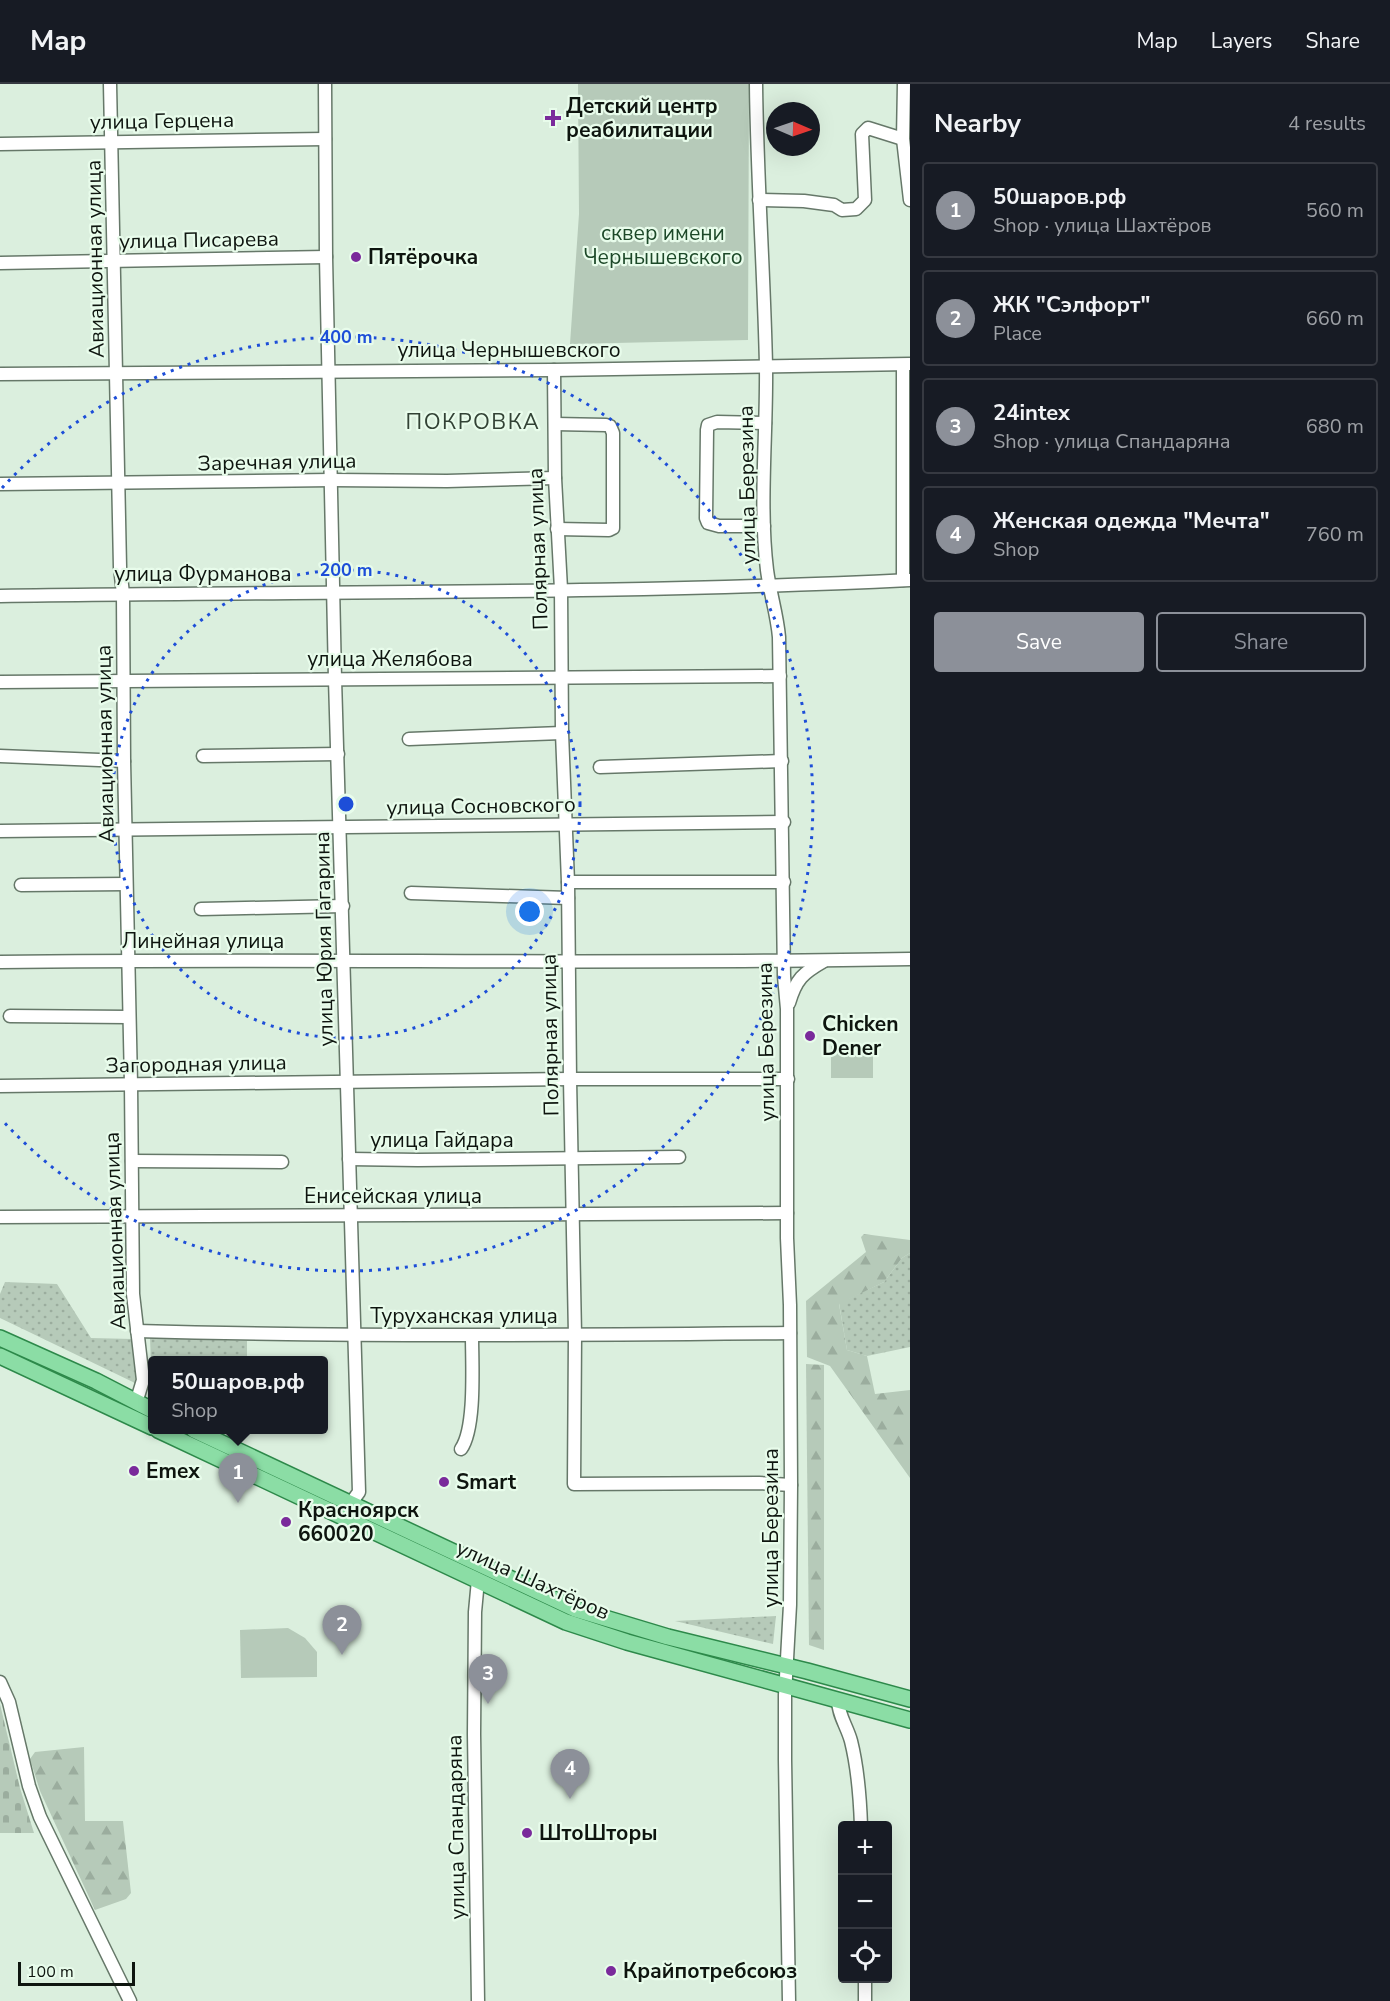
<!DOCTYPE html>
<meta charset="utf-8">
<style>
:root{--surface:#171b24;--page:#20242c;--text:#f1f3f6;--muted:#9ea1a6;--line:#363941;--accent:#8c9099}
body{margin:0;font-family:"Nunito Sans",sans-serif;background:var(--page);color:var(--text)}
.controls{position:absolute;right:18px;bottom:18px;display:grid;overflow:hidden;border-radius:6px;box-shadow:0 6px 24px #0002}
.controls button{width:54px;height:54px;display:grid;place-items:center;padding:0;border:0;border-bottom:2px solid var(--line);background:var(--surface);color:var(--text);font:30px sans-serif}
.compass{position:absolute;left:766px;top:18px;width:54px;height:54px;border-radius:50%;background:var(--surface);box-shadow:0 6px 24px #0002;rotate:92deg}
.scale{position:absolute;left:18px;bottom:15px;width:117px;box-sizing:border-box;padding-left:6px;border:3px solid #0e150f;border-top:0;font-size:16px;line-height:21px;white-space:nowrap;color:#0e150f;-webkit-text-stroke:4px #e8fceb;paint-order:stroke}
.you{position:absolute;left:530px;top:828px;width:21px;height:21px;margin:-15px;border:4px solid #fff;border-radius:50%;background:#1a73e8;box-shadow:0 0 0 9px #1a73e833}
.badge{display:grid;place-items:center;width:39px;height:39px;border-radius:50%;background:var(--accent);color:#fff;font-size:20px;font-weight:700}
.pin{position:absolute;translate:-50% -50px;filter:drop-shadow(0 2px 3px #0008)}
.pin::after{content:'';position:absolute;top:32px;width:21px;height:18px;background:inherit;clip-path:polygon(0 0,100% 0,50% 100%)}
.popup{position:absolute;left:148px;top:1272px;width:180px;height:78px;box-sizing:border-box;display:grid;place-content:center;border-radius:6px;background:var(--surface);filter:drop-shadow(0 2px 4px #0005);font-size:20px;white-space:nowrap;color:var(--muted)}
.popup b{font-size:22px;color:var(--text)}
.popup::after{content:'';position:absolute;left:50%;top:100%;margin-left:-12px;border:12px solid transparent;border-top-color:var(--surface)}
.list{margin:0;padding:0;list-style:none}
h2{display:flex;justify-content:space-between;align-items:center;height:78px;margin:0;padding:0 24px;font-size:26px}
h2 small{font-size:20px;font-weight:400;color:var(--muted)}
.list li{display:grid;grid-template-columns:39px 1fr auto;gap:18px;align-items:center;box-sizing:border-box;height:96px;margin:0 12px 12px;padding:0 12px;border:2px solid var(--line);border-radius:6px}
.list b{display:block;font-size:22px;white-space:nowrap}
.list p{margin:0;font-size:20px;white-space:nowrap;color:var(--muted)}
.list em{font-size:20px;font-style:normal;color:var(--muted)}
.actions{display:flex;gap:12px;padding:18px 24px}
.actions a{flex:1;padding:14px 0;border:2px solid var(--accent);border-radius:6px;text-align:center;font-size:21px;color:var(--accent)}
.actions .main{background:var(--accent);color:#fff}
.icon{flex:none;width:33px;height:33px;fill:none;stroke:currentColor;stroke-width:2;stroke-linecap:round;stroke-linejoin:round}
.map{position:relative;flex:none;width:910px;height:1917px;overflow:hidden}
header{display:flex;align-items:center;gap:36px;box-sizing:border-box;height:84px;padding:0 30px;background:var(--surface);border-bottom:2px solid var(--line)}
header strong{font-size:28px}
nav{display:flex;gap:33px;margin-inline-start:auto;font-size:21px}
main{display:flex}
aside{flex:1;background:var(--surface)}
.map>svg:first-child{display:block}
.grass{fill:url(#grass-dots)}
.forest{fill:url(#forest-firs)}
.cemetery{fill:url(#cemetery-stones)}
.park{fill:#b6cab9}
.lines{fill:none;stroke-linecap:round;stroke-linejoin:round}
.minor-casing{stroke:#667869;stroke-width:15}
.major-casing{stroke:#2d894a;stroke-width:18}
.minor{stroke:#fff;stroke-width:12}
.major{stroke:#8bdda5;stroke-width:15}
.ring{fill:none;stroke:#1d4ed8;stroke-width:3;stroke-dasharray:3 6}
.poi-dot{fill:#7a2a9b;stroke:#e8fceb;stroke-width:2}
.labels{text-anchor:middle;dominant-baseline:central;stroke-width:4.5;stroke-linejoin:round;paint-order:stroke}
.poi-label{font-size:21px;font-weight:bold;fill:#0e150f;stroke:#e8fceb;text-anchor:start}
.street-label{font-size:21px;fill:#0e150f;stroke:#e8fceb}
.park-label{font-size:21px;fill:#1c4828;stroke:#e8fceb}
.neighbourhood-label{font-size:22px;letter-spacing:1.5px;fill:#324235;stroke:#e8fceb}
.centre{fill:#1d4ed8;stroke:#e8fceb;stroke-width:3}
.ring-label{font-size:18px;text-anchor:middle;font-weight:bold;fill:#1d4ed8;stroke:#e8fceb;stroke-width:4.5;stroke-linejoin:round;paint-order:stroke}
</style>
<header>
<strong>Map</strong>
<nav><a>Map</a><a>Layers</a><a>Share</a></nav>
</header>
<main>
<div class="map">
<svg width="910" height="1917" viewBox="0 0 910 1917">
<defs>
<pattern id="grass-dots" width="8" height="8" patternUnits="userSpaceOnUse" patternTransform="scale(1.5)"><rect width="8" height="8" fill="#b6cab9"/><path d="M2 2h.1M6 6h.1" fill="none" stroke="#9bad9e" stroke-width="1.8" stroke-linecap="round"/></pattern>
<pattern id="forest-firs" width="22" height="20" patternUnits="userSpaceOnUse" patternTransform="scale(1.5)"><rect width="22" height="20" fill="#b6cab9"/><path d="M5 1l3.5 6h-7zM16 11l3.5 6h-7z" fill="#9bad9e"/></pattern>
<pattern id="cemetery-stones" width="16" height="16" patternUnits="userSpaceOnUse" patternTransform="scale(1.5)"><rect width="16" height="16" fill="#b6cab9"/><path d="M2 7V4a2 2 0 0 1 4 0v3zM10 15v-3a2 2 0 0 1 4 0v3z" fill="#9bad9e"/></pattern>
</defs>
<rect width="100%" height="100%" fill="#dbefde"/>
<g class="grass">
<path d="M910 1169V1263L867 1272 847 1266 839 1219 884 1198 902 1174Z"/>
<path d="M5 1198 57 1200 91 1254 133 1255 138 1292 135 1299 0 1234V1210Z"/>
<path d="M150 1254 247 1257V1276H152V1305Z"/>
<path d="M776 1532 773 1560 675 1537Z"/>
</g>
<g class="forest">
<path d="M864 1150 910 1156V1169L902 1174 884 1198 839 1220 847 1266 867 1272 875 1310 910 1306V1394L830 1282 807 1273 806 1217 866 1168 861 1153Z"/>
<path d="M806 1280 824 1281V1566L809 1561Z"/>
<path d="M84 1663 85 1737H123L131 1809 126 1815 95 1826 40 1707 30 1675 35 1668Z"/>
</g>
<path class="cemetery" d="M0 1620 20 1704 34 1749H0Z"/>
<g class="park">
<path d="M578 0H749L748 256 570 260 579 130Z"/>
<path d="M873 961V994H831V962Z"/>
<path d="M288 1544 305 1554 317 1568V1593L241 1594 240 1546Z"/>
</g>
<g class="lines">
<g class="minor-casing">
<g id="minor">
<path d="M110 0 120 483 123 510 124 677 131 1000 133 1210 143 1296 136 1319"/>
<path d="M325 0 326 173 335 595 359 1408 351 1419"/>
<path d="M756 0C757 94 764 188 766 282 767 348 759 421 767 486 770 509 777 530 779 553L784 892 787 925V1154L790 1221 791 1401 790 1521 785 1611V1676L789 1917"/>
<path d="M904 0 903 55 910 116"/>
<path d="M0 60 325 55"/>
<path d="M759 116 804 117 834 121 842 126 856 125 865 116 862 50 868 44 903 55"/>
<path d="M0 179 326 173"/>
<path d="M554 286 555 394 561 505 562 649 568 798 570 995 575 1251 574 1400 759 1399 791 1401"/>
<path d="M0 290 554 286 910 280"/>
<path d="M555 340 606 341 610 342 613 349V444L609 446 557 445"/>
<path d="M0 400 332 396 447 397 555 394"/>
<path d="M764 442H719L708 439 706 434 707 346 708 341 717 338 765 339"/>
<path d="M903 496V281"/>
<path d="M0 512C303 507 607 511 910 496"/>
<path d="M0 598 780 592"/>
<path d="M409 655 562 649"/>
<path d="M0 672 124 677"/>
<path d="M203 672 338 670"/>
<path d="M600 683 782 677"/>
<path d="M0 747 784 738"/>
<path d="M568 798H784"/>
<path d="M21 801 126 800"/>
<path d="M411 809 568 814"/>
<path d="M201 825 343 822"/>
<path d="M0 878C303 874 607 881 910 875"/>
<path d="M789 919C796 895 803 889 824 877"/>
<path d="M10 932 128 933"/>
<path d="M0 1002 570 995H788"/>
<path d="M349 1075 418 1076 679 1073"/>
<path d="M132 1077 282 1078"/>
<path d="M0 1133 787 1129"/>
<path d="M137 1247C355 1253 573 1251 790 1249"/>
<path d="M461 1365C476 1344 472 1279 472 1252"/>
<path d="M0 1598 9 1618 29 1702 40 1733 130 1917"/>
<path d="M838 1616C838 1631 847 1642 851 1657 858 1685 860 1712 861 1742"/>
<path d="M865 1894V1917"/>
<path d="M478 1917 474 1650 475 1528 478 1496"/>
</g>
</g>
<g class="major-casing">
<g id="major">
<path d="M0 1254 96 1297 152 1326"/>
<path d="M0 1272 152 1343"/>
<path d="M158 1346 566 1538 627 1558 910 1636"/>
<path d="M194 1346 575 1525 668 1553 807 1587 910 1615"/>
</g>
</g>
<use href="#minor" class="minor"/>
<use href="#major" class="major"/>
</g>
<g class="ring">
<circle cx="346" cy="720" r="234"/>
<path d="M2 404A467 467 0 1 1 2 1036"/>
</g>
<g class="poi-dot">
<path d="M550 25h6v6h6v6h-6v6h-6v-6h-6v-6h6z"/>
<circle cx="356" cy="173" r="6"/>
<circle cx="810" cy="952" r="6"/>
<circle cx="134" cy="1387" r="6"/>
<circle cx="444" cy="1398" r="6"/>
<circle cx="286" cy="1438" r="6"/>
<circle cx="527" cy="1749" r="6"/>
<circle cx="611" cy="1887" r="6"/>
</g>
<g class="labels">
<g class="poi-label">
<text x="566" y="22">Детский центр<tspan x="566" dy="24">реабилитации</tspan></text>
<text x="368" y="173">Пятёрочка</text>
<text x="822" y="940">Chicken<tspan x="822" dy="24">Dener</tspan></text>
<text x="146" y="1387">Emex</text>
<text x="456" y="1398">Smart</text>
<text x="298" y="1426">Красноярск<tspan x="298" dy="24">660020</tspan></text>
<text x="539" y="1749">ШтоШторы</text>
<text x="623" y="1887">Крайпотребсоюз</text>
</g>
<g class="street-label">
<text transform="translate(162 37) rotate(-1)">улица Герцена</text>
<text transform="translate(199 156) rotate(-1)">улица Писарева</text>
<text transform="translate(95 175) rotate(-91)">Авиационная улица</text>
<text x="509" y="266">улица Чернышевского</text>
<text transform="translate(277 378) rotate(-1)">Заречная улица</text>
<text transform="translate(747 401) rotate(-91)">улица Березина</text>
<text transform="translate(538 465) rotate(-92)">Полярная улица</text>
<text x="203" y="490">улица Фурманова</text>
<text x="390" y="575">улица Желябова</text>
<text transform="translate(105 660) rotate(-91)">Авиационная улица</text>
<text transform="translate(481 722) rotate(-1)">улица Сосновского</text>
<text transform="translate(324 855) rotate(-91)">улица Юрия Гагарина</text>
<text x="203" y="857">Линейная улица</text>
<text transform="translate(550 951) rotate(-91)">Полярная улица</text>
<text transform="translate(766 958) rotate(-91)">улица Березина</text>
<text transform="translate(196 980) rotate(-1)">Загородная улица</text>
<text x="442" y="1056">улица Гайдара</text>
<text x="393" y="1112">Енисейская улица</text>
<text transform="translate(115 1147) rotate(-92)">Авиационная улица</text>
<text x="464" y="1232">Туруханская улица</text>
<text transform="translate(771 1444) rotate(-90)">улица Березина</text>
<text transform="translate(533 1496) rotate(24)">улица Шахтёров</text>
<text transform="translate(456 1743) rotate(-91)">улица Спандаряна</text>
</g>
<g class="park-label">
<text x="663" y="149">сквер имени<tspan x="663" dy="24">Чернышевского</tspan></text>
</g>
<g class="neighbourhood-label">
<text x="473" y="338">ПОКРОВКА</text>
</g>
</g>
<circle cx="346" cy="720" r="9" class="centre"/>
<g class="ring-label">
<text x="346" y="259">400 m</text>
<text x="346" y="492">200 m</text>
</g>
</svg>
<div class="controls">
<button>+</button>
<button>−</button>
<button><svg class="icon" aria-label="locate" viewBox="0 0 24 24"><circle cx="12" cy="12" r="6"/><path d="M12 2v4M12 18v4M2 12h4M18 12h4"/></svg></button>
</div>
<svg class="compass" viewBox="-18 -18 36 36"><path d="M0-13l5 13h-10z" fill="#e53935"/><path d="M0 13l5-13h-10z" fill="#9ea1a6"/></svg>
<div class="scale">100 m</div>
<div class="you"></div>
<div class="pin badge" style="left:238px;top:1419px">1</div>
<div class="popup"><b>50шаров.рф</b>Shop</div>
<div class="pin badge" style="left:342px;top:1571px">2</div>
<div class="pin badge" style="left:488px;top:1620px">3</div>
<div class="pin badge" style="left:570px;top:1715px">4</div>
</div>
<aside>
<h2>Nearby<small>4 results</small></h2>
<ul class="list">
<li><span class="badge">1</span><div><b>50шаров.рф</b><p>Shop · улица Шахтёров</p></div><em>560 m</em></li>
<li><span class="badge">2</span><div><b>ЖК &quot;Сэлфорт&quot;</b><p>Place</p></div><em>660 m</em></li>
<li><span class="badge">3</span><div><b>24intex</b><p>Shop · улица Спандаряна</p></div><em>680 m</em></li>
<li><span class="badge">4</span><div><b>Женская одежда &quot;Мечта&quot;</b><p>Shop</p></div><em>760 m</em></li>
</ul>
<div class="actions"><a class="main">Save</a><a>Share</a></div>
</aside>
</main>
